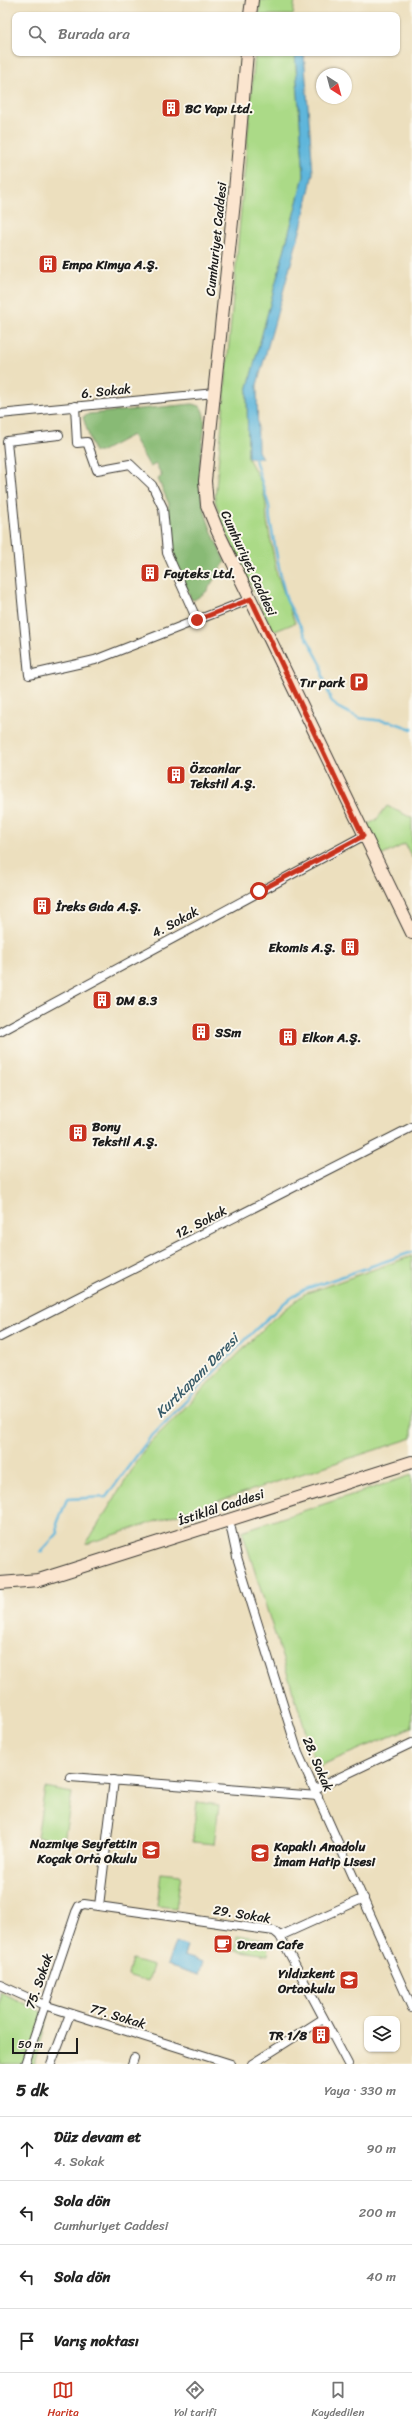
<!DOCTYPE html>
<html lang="tr">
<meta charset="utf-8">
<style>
:root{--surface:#fff;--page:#f6f6f6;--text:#222;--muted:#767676;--line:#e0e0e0;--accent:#c8321e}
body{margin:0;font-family:Sriracha,sans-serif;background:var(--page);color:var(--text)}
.controls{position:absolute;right:12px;bottom:12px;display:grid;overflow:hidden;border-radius:8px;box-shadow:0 1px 3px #0004}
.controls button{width:36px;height:36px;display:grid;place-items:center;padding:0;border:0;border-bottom:1px solid var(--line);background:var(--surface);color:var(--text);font:20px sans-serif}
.compass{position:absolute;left:316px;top:68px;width:36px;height:36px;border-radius:50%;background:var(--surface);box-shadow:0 1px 3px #0004;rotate:144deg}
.scale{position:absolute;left:12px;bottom:10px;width:66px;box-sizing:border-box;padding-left:4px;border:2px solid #1c1c1c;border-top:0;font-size:11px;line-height:14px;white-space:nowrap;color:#1c1c1c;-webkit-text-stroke:3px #fbf7ec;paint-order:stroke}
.stop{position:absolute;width:12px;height:12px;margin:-9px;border:3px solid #c8321e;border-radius:50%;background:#fff}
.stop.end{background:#c8321e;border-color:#fff;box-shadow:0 1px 4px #0008}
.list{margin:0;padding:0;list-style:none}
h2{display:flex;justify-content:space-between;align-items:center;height:52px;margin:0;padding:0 16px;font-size:17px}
h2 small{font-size:13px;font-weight:400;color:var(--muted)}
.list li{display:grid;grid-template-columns:26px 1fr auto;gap:12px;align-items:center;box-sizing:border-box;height:64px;padding:0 16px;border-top:1px solid var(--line)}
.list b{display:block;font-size:15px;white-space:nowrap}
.list p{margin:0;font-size:13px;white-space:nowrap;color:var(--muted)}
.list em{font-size:13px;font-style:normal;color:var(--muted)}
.icon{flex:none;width:22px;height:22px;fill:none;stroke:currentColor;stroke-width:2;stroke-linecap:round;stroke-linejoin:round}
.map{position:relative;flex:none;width:412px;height:2064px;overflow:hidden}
.search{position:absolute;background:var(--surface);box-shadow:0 1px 3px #0004;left:12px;right:12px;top:12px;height:44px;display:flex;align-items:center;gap:10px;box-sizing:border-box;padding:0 14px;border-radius:8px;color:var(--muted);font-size:15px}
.sheet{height:308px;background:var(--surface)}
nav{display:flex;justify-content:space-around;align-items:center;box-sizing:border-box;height:56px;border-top:1px solid var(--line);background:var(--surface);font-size:11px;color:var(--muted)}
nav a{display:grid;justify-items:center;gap:2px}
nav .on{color:var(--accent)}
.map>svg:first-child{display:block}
.green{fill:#abda87;stroke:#647b52}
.forest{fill:#88ba74;stroke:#526b48}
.water{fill:#5eb6db;stroke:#3d697c}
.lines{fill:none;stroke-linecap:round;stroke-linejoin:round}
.stream{stroke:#5eb6db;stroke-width:2.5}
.street-casing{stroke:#3b3934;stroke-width:10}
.secondary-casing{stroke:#3b3934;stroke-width:14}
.street{stroke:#fff;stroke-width:8}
.secondary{stroke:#fbe5cf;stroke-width:12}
.route{stroke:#c8321e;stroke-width:5}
.labels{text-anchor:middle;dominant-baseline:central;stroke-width:4;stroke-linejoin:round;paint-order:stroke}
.poi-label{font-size:13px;font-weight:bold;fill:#1c1c1c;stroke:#fbf7ec;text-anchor:start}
.street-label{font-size:13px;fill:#1c1c1c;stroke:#fbf7ec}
.water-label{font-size:14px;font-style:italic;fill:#365a68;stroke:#fbf7ec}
</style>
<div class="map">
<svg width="412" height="2064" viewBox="0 0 412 2064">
<rect width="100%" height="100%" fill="#fbf7ec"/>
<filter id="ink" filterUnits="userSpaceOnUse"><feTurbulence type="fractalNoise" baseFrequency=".025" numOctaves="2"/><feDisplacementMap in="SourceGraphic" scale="8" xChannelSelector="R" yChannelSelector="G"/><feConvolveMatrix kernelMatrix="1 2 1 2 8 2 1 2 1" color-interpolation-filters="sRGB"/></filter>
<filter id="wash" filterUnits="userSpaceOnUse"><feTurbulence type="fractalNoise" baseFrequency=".012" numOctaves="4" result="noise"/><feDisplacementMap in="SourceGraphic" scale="16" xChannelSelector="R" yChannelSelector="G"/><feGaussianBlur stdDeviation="0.9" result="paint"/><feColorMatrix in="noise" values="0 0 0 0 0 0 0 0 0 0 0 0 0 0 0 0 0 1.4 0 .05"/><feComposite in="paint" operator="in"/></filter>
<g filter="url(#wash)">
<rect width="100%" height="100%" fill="#ecdfbe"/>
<g class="green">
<path d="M260 0H295L293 15H259Z"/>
<path d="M255 53H295L304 176 247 391 248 458 261 482 266 504 267 521 277 574 295 623 273 632 222 524 215 500Z"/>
<path d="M387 806 412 818V858L405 844 381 856 367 825 376 820Z"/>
<path d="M412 1256V1438L86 1544 147 1446 273 1319 304 1294Z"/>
<path d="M412 1475V1727L317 1767 242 1531Z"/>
<path d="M45 1788 72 1793 64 1841 37 1837Z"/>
<path d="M197 1802 219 1805 214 1844 192 1842Z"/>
<path d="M161 1873 181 1875 176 1908 157 1906Z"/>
<path d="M237 1935 270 1940 268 1955 235 1950Z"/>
<path d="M132 1960 153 1966 148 1981 128 1975Z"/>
<path d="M0 1992 37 2009 48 2017 34 2064H0Z"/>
</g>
<path class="forest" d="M192 404 200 406C209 418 202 439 201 453 196 500 207 521 225 562L206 592 194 600 191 599 175 560 166 516 169 504 158 479 162 476 156 464 150 467 132 435 100 452H94L83 417 89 414Z"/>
<g class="water">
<path d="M295 53H304L313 173 302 224 257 385 258 451 262 458H248L247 391 304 176Z"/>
<path d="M175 1942 187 1946 184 1956 203 1962 199 1975 167 1965Z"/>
</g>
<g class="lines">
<g class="stream">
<path d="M254 456 269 506 270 520 281 578 287 601 321 664 323 677 331 700 337 707 359 718 392 722 412 729"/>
<path d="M41 1552 58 1533 57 1524 67 1499 106 1497 149 1439 255 1330 284 1303 303 1290 412 1252"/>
</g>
</g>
</g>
<g filter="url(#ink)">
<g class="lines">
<g class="street-casing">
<g id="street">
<path d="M75 406 77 443 87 442 97 470 130 464 152 485 163 508 167 553 197 620"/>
<path d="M0 414 215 393"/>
<path d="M59 435 7 441 29 675 95 660 251 599"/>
<path d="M0 1032 363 836"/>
<path d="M0 1337 412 1127"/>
<path d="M229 1519 237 1557 298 1753 412 2008"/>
<path d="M70 1777 318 1796"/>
<path d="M315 1789 412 1743"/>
<path d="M99 1906 114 1780"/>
<path d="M280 1936 364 1898"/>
<path d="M0 1985 44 2005 231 2064"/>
<path d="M25 2064 76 1912 79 1906 84 1904 274 1931 280 1936 348 2064"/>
<path d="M51 2064 70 2014"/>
<path d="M132 2064 134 2058"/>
<path d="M252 2064 323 2019"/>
</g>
</g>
<g class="secondary-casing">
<g id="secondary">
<path d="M250 15 252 0"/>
<path d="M247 53 234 202 205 481 207 505 218 532 412 933"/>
<path d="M0 1583 39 1580 412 1462"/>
</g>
</g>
<use href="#street" class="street"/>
<use href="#secondary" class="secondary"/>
</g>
</g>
<g class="lines" filter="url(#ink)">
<path class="route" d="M197 620 251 599 363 836 259 891"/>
</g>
<defs>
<g id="building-square" transform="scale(1)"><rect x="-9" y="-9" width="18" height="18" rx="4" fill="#c8321e" stroke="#fbf7ec"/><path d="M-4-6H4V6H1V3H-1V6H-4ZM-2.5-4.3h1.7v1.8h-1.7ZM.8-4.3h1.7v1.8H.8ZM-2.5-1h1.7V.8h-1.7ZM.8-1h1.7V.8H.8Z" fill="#fff"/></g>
<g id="parking-square" transform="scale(1)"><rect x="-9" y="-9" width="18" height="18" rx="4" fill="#c8321e" stroke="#fbf7ec"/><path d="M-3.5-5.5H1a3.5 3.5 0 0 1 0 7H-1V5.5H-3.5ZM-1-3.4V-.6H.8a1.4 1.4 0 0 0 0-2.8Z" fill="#fff"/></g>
<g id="school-square" transform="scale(1)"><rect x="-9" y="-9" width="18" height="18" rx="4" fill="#c8321e" stroke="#fbf7ec"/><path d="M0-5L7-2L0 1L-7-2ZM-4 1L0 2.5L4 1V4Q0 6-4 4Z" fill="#fff"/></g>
<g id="cafe-square" transform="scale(1)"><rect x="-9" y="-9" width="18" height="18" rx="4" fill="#c8321e" stroke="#fbf7ec"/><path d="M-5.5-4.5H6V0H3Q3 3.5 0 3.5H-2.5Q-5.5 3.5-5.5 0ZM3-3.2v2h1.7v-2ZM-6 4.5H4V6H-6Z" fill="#fff"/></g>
</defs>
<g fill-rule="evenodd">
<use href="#building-square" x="171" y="108"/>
<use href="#building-square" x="48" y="264"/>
<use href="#building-square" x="150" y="573"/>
<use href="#parking-square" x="359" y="682"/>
<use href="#building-square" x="176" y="775"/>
<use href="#building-square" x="42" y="906"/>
<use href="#building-square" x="350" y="947"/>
<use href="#building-square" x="102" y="1000"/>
<use href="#building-square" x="201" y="1032"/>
<use href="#building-square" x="288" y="1037"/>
<use href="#building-square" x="78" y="1133"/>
<use href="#school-square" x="151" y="1850"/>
<use href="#school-square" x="260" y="1853"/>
<use href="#cafe-square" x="223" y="1944"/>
<use href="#school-square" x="349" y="1980"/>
<use href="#building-square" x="321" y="2035"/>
</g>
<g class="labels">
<g class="poi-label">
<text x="185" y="108">BC Yapı Ltd.</text>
<text x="62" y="264">Empa Kimya A.Ş.</text>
<text x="164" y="573">Fayteks Ltd.</text>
<text x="345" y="682" text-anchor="end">Tır park</text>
<text x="190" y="768">Özcanlar<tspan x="190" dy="15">Tekstil A.Ş.</tspan></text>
<text x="56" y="906">İreks Gıda A.Ş.</text>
<text x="336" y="947" text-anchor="end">Ekomis A.Ş.</text>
<text x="116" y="1000">DM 8.3</text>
<text x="215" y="1032">SSm</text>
<text x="302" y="1037">Elkon A.Ş.</text>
<text x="92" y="1126">Bony<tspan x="92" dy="15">Tekstil A.Ş.</tspan></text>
<text x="137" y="1843" text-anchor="end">Nazmiye Seyfettin<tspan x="137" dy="15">Koçak Orta Okulu</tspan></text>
<text x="274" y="1846">Kapaklı Anadolu<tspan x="274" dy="15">İmam Hatip Lisesi</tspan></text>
<text x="237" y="1944">Dream Cafe</text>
<text x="335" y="1973" text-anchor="end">Yıldızkent<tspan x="335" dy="15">Ortaokulu</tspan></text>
<text x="307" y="2035" text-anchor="end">TR 1/8</text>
</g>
<g class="street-label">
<text transform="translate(216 239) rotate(-84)">Cumhuriyet Caddesi</text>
<text transform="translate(106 391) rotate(-6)">6. Sokak</text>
<text transform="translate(249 563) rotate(65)">Cumhuriyet Caddesi</text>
<text transform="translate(175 922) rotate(-28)">4. Sokak</text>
<text transform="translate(201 1222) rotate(-27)">12. Sokak</text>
<text transform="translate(221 1507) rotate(-18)">İstiklâl Caddesi</text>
<text transform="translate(318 1764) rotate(67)">28. Sokak</text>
<text transform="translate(242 1914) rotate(9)">29. Sokak</text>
<text transform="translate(39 1981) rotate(-71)">75. Sokak</text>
<text transform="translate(118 2016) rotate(17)">77. Sokak</text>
</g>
<g class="water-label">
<text transform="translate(197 1376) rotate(-45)">Kurtkapanı Deresi</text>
</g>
</g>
</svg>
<div class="controls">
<button><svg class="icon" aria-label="layers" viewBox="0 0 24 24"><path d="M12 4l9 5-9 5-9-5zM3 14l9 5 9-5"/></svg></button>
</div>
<svg class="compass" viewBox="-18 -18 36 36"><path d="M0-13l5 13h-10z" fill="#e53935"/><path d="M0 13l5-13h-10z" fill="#767676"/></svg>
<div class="scale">50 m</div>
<div class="stop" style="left:259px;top:891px"></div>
<div class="stop end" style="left:197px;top:620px"></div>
<div class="search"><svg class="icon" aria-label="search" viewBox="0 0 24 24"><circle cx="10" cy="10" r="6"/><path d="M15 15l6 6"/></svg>Burada ara</div>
</div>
<section class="sheet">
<h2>5 dk<small>Yaya · 330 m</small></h2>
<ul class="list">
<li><svg class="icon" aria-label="ahead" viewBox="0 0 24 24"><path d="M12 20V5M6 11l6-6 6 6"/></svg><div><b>Düz devam et</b><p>4. Sokak</p></div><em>90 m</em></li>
<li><svg class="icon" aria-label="left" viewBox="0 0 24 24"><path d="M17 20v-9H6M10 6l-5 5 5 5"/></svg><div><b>Sola dön</b><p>Cumhuriyet Caddesi</p></div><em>200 m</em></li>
<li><svg class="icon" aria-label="left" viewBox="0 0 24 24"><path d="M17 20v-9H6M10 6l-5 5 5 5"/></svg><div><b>Sola dön</b></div><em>40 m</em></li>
<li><svg class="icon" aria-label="arrive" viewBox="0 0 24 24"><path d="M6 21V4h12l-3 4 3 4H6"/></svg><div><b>Varış noktası</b></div></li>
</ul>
</section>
<nav>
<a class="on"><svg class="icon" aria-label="map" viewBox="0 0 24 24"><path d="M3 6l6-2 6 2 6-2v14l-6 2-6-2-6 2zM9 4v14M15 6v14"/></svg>Harita</a>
<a><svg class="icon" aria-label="directions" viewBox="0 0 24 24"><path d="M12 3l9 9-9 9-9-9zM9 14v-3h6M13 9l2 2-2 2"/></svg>Yol tarifi</a>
<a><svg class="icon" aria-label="saved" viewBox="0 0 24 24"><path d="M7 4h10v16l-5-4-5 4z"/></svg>Kaydedilen</a>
</nav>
